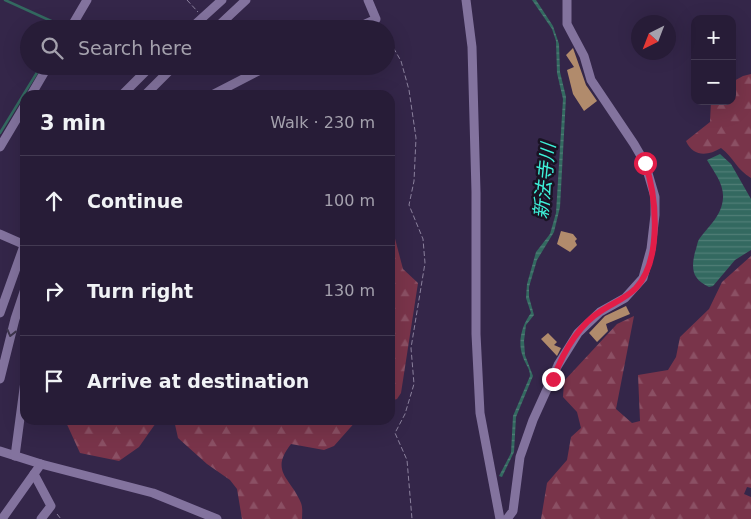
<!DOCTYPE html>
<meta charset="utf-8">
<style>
:root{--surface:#271c37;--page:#332942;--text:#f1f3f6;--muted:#a4a1ad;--line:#433a52}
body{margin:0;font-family:"DejaVu Sans","Noto Sans JP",sans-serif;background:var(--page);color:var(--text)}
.controls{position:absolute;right:15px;top:15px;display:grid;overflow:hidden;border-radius:10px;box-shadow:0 5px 20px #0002}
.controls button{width:45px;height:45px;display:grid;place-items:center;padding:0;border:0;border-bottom:1px solid var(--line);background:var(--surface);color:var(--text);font:25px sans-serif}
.compass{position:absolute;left:631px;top:15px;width:45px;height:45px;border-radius:50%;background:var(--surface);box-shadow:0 5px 20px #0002;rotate:222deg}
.stop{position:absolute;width:15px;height:15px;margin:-11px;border:4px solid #e11d48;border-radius:50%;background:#fff}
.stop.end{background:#e11d48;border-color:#fff;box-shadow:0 1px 5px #0008}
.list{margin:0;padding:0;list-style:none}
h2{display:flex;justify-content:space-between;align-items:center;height:65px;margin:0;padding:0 20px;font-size:21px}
h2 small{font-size:16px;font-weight:400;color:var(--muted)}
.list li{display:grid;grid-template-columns:32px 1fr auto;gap:15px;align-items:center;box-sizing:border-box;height:90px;padding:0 20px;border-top:1px solid var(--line)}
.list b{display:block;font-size:19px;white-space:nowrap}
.list em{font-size:16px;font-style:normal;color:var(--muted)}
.icon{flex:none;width:28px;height:28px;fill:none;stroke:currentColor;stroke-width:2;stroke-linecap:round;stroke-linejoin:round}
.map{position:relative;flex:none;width:751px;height:519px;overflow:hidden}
.search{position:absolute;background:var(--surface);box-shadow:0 5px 20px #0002;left:20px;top:20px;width:375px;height:55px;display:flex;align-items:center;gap:12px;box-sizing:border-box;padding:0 18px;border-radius:28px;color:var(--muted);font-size:19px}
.panel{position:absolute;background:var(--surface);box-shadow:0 5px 20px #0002;left:20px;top:90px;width:375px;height:335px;border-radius:15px}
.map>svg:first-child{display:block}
.forest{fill:url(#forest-firs)}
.water{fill:url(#water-rules)}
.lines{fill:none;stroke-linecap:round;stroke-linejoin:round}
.stream{stroke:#336960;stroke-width:2.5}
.building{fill:#b18b6c}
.path{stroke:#8b819d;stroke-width:1;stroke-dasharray:5 2.5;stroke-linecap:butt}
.minor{stroke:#83739e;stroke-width:9}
.oneway{stroke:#3e354e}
.route{stroke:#e11d48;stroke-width:6}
.labels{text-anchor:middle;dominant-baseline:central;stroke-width:5;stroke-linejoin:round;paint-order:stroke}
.water-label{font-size:19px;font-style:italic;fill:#3ef1d9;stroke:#191323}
</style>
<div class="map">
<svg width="751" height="519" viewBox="0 0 751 519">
<defs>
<pattern id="forest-firs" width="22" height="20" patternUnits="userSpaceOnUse" patternTransform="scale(1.25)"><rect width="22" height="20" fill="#79344a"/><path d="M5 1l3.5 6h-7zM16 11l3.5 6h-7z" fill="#8b5064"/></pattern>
<pattern id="water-rules" width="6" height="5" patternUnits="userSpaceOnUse" patternTransform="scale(1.25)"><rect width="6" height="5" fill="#336960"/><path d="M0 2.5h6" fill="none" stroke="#507e77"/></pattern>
</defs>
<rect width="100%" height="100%" fill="#342649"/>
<g class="forest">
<path d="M751 74V178C737 170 734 158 721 148 708 156 693 157 686 141L710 122 711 101H732V82L743 76Z"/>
<path d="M390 230 393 231 403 269 418 283 401 393 397 399 390 401Z"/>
<path d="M751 256V488L747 487 744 494 751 497V519H541L547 483 567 460 571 437 581 428 577 412 563 397 564 381 617 324 634 316 616 409 632 423 640 421 638 375 668 370 676 357 680 337 709 309 722 282Z"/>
<path d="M65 420H158L139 447 119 461 80 453Z"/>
<path d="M174 420H357L334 446 324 450 291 444C269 472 291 478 301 503 303 508 302 514 302 519H242L237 489 230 480 207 464 178 438Z"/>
</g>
<g class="water">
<path d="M532 0H536L553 26 559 44 560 72 566 97 560 207 554 232 537 260 529 287V297L534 315 526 325 524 341 525 355 533 376 516 417 514 452 502 477 499 476 511 453 513 416 530 376C530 368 525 364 523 357 517 342 522 325 531 313L526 298 527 284 536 252 550 234 556 213 563 99 557 73 556 41 552 29Z"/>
<path d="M720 154 731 164 751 199V250L735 260 713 286 709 287C692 279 691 269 695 252 697 248 697 241 700 238 709 226 722 215 723 198 724 184 714 172 707 160Z"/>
</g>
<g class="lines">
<g class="stream">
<path d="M5 0 60 25"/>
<path d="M0 133 41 66"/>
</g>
</g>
<g class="building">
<path d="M573 48 586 85 597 101 584 111 573 94 567 70 574 67 566 55Z"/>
<path d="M561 231 573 234 577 239 575 241 577 245 570 252 557 244Z"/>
<path d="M626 306 630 314 606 324 608 331 597 342 589 333 605 316Z"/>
<path d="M548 333 557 342 554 345 561 348 557 356 541 339Z"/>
</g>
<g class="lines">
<g class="path">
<path d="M187 0 198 12"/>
<path d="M386 35 401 61 409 90 416 138 414 181 409 205 423 239 425 263 411 348 414 384 405 414 395 433 407 460 412 519"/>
<path d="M57 514 61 519"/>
</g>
<g class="minor">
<path d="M466 0 472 47 476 192V334L480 413 500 519"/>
<path d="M70 29 87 0"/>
<path d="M190 29 222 0"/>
<path d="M215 29 246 0"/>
<path d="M354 29 376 19 368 0"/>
<path d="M31 95 48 66"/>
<path d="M122 95 151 66"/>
<path d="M145 95 174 66"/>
<path d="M212 95 268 66"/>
<path d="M0 147 25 105"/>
<path d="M0 234 25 245"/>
<path d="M0 313 25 243"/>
<path d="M0 379 15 319 25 289"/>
<path d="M0 451 41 464 153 493 217 519"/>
<path d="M15 456 25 381"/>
<path d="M34 474 51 506 41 519"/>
<path d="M2 519 41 464"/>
<path d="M507 519 513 511 520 457 533 420 558 365 578 333 600 312 625 298 643 278 651 249 655 215V197L645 163 634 144 591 80 584 56 567 24V0"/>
</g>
</g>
<defs><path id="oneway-chevron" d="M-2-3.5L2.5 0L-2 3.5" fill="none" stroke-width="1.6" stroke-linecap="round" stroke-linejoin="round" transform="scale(1.25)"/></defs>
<use class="oneway" href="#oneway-chevron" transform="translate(11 333) rotate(104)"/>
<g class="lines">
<path class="route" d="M553 379C563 353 577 326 601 311 613 303 625 299 636 288 662 260 657 197 645 163"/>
</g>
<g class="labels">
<g class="water-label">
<text transform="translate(544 181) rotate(-84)">新法寺川</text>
</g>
</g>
</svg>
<div class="controls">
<button>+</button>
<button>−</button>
</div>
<svg class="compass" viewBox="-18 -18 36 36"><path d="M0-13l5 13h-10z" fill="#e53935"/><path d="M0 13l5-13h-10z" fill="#a4a1ad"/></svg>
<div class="stop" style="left:645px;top:163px"></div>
<div class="stop end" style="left:553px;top:379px"></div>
<div class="search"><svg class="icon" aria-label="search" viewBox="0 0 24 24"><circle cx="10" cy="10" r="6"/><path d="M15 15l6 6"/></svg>Search here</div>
<section class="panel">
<h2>3 min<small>Walk · 230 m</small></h2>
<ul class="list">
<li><svg class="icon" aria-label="ahead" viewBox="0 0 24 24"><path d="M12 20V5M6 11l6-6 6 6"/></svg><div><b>Continue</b></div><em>100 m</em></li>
<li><svg class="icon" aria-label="right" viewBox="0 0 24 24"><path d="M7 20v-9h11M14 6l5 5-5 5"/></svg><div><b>Turn right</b></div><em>130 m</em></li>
<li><svg class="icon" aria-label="arrive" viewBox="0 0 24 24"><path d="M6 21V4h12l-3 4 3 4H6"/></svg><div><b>Arrive at destination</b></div></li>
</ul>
</section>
</div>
